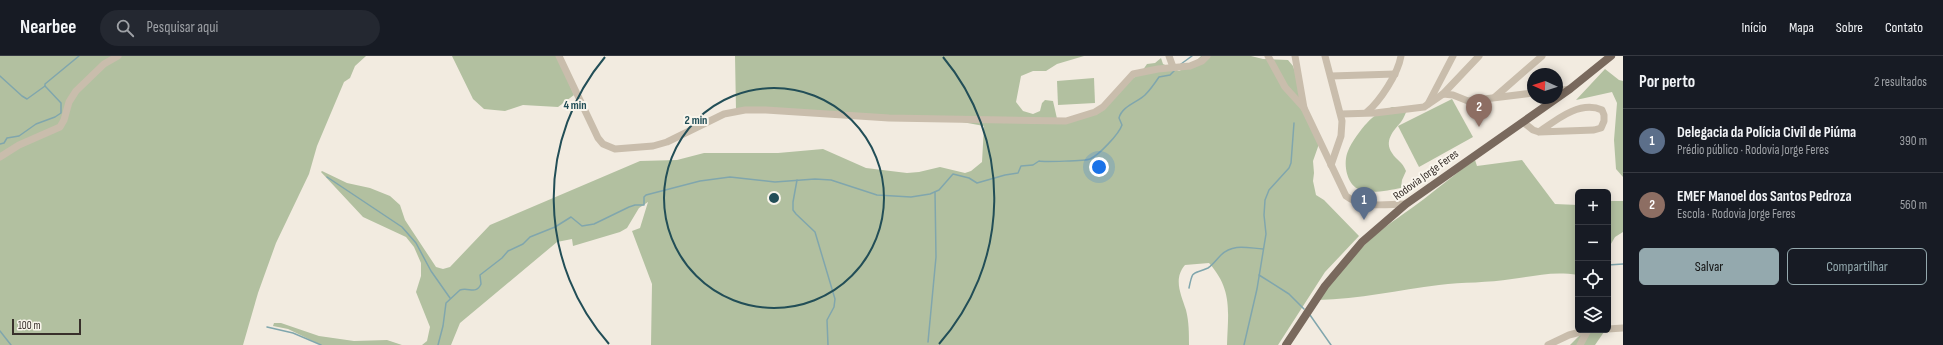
<!DOCTYPE html>
<html lang="pt">
<meta charset="utf-8">
<style>
:root{--surface:#171b24;--page:#242831;--text:#f1f3f6;--muted:#9ea1a6;--line:#363941;--accent:#94a9ae}
body{margin:0;font-family:"Sofia Sans Condensed",sans-serif;background:var(--page);color:var(--text)}
.controls{position:absolute;right:12px;bottom:12px;display:grid;overflow:hidden;border-radius:6px;box-shadow:0 2px 10px #0003}
.controls button{width:36px;height:36px;display:grid;place-items:center;padding:0;border:0;border-bottom:1px solid var(--line);background:var(--surface);color:var(--text);font:20px sans-serif}
.compass{position:absolute;left:1527px;top:12px;width:36px;height:36px;border-radius:50%;background:var(--surface);box-shadow:0 2px 10px #0003;rotate:273deg}
.scale{position:absolute;left:12px;bottom:10px;width:69px;box-sizing:border-box;padding-left:4px;border:2px solid #38302b;border-top:0;font-size:11px;line-height:14px;white-space:nowrap;color:#38302b;-webkit-text-stroke:3px #f9f5ec;paint-order:stroke}
.you{position:absolute;left:1099px;top:111px;width:14px;height:14px;margin:-10px;border:3px solid #fff;border-radius:50%;background:#1a73e8;box-shadow:0 0 0 6px #1a73e833}
.badge{display:grid;place-items:center;width:26px;height:26px;border-radius:50%;background:var(--accent);color:#fff;font-size:13px;font-weight:700}
.pin{position:absolute;translate:-50% -33px;filter:drop-shadow(0 1px 2px #0008)}
.pin::after{content:'';position:absolute;top:21px;width:14px;height:12px;background:inherit;clip-path:polygon(0 0,100% 0,50% 100%)}
.list{margin:0;padding:0;list-style:none}
h2{display:flex;justify-content:space-between;align-items:center;height:52px;margin:0;padding:0 16px;font-size:17px}
h2 small{font-size:13px;font-weight:400;color:var(--muted)}
.list li{display:grid;grid-template-columns:26px 1fr auto;gap:12px;align-items:center;box-sizing:border-box;height:64px;padding:0 16px;border-top:1px solid var(--line)}
.list b{display:block;font-size:15px;white-space:nowrap}
.list p{margin:0;font-size:13px;white-space:nowrap;color:var(--muted)}
.list em{font-size:13px;font-style:normal;color:var(--muted)}
.actions{display:flex;gap:8px;padding:12px 16px}
.actions a{flex:1;padding:9px 0;border:1px solid var(--accent);border-radius:6px;text-align:center;font-size:14px;color:var(--accent)}
.actions .main{background:var(--accent);color:#111}
.icon{flex:none;width:22px;height:22px;fill:none;stroke:currentColor;stroke-width:2;stroke-linecap:round;stroke-linejoin:round}
.map{position:relative;flex:none;width:1623px;height:289px;overflow:hidden}
header{display:flex;align-items:center;gap:24px;box-sizing:border-box;height:56px;padding:0 20px;background:var(--surface);border-bottom:1px solid var(--line)}
header strong{font-size:19px}
nav{display:flex;gap:22px;margin-inline-start:auto;font-size:14px}
.search{width:280px;height:36px;background:var(--page);display:flex;align-items:center;gap:10px;box-sizing:border-box;padding:0 14px;border-radius:22px;color:var(--muted);font-size:15px}
main{display:flex}
aside{flex:1;background:var(--surface)}
.map>svg:first-child{display:block}
.green{fill:#b2c0a0}
.lines{fill:none;stroke-linecap:round;stroke-linejoin:round}
.stream{stroke:#80a6ad;stroke-width:1.5}
.minor{stroke:#c9bdac;stroke-width:7}
.major{stroke:#79695d;stroke-width:8}
.ring{fill:none;stroke:#224e57;stroke-width:2}
.labels{text-anchor:middle;dominant-baseline:central;stroke-width:4;stroke-linejoin:round;paint-order:stroke}
.street-label{font-size:12px;fill:#38302b;stroke:#f9f5ec}
.centre{fill:#224e57;stroke:#f9f5ec;stroke-width:2}
.ring-label{font-size:12px;text-anchor:middle;font-weight:bold;fill:#224e57;stroke:#f9f5ec;stroke-width:4;stroke-linejoin:round;paint-order:stroke}
</style>
<header>
<strong>Nearbee</strong>
<div class="search"><svg class="icon" aria-label="search" viewBox="0 0 24 24"><circle cx="10" cy="10" r="6"/><path d="M15 15l6 6"/></svg>Pesquisar aqui</div>
<nav><a>Início</a><a>Mapa</a><a>Sobre</a><a>Contato</a></nav>
</header>
<main>
<div class="map">
<svg width="1623" height="289" viewBox="0 0 1623 289">
<rect width="100%" height="100%" fill="#f2ebe0"/>
<g class="green">
<path d="M0 0H366L355 10 350 22 344 26 317 90 309 118 276 187 258 237 243 289H0Z"/>
<path d="M452 0H557L574 39 558 51 523 49 505 55 484 53 473 43Z"/>
<path d="M735 0H1084L1057 8 1046 15H1033L1021 20 1016 46 1023 55 1033 58 1040 55 1042 47 1045 44 1053 45 1058 67 1096 56 1128 25 1140 18 1147 8 1155 7 1161 2 1163 8 1179 15 1193 8 1201 0H1251L1263 3 1288 4 1293 10 1319 88 1313 105 1314 117 1313 125 1316 139 1324 144 1359 180 1325 216 1278 289H1227C1228 256 1233 234 1209 207L1185 209C1173 223 1181 238 1186 254 1189 266 1189 277 1189 289H651L652 228 632 175 640 172 648 146 639 152 627 172 620 176 573 190 572 183 557 186 460 267 451 289H422L427 285 430 271 416 236 421 220V207L414 191 406 181 363 161 321 116 322 115 347 127 370 132 390 140 400 149 405 164 436 211 443 213 450 211 490 169 640 105 677 104 704 97H778L823 93 866 112 907 117 919 116 940 111 965 117 971 115 982 106 984 70 962 66 736 54Z"/>
<path d="M1605 13 1619 24 1623 25V121L1616 113 1614 84 1617 47 1612 36 1576 44Z"/>
<path d="M1094 22 1095 47 1058 49 1057 25Z"/>
<path d="M1452 43 1473 81 1419 111 1398 70Z"/>
<path d="M1392 51 1408 52C1406 56 1404 62 1401 66 1393 75 1384 85 1392 97 1397 105 1402 105 1406 115L1402 124 1401 132C1389 134 1370 139 1358 133 1346 127 1343 106 1348 95 1351 87 1361 73 1367 67 1373 59 1384 55 1392 51Z"/>
<path d="M1475 104 1477 110 1522 104 1555 148 1578 149V219C1552 215 1537 220 1512 223 1488 227 1463 226 1439 229 1399 234 1359 243 1318 244 1335 222 1352 200 1373 181 1389 167 1407 156 1424 143 1441 130 1457 116 1475 104Z"/>
<path d="M1608 145H1623V176L1615 181 1608 193Z"/>
<path d="M274 267H281L319 280 354 285 387 284 402 289H321L288 273 273 270Z"/>
<path d="M1584 275 1604 276 1595 289H1570Z"/>
</g>
<g class="lines">
<g class="stream">
<path d="M1181 8 1192 0"/>
<path d="M0 20 22 40 27 43 45 30V28L79 0"/>
<path d="M0 88 4 87 7 82 19 80 36 68 55 61 61 57V47L45 30"/>
<path d="M327 121 402 171 416 187 431 215 450 242"/>
<path d="M797 124 793 146V154L796 158 815 176 835 243 834 251 827 264 828 289"/>
<path d="M1608 209 1623 208"/>
<path d="M1259 219 1289 238 1304 253"/>
<path d="M1189 232C1193 212 1193 219 1208 212 1213 209 1217 203 1221 199 1233 187 1248 192 1263 193"/>
<path d="M1310 259 1331 289"/>
<path d="M267 271 293 277 321 289"/>
<path d="M0 275 11 289"/>
<path d="M928 286 936 201 935 136"/>
<path d="M438 289 443 270 446 247 460 234C469 231 476 239 481 228L480 219 502 202 508 195 523 188 530 181 555 171 571 161 582 170 594 168 629 151 635 149H644V141L646 139 700 125 730 121 775 126 815 123 831 124 877 139 911 141 930 138 939 134 953 118 969 122 977 127 1005 119 1018 117 1021 110 1033 109 1039 105C1043 106 1086 105 1090 103 1099 99 1119 78 1122 69L1119 62C1122 50 1138 46 1145 39 1151 33 1155 27 1159 21L1170 19 1174 15"/>
<path d="M1244 289 1257 233 1266 178 1264 159 1265 144 1269 134 1289 112 1291 107 1294 67"/>
</g>
<g class="minor">
<path d="M559 0 598 82 603 88 615 93 653 90 667 86 724 58 745 54H766L889 62 1066 65 1095 56 1103 51 1133 18 1158 13 1190 10 1202 5 1207 0"/>
<path d="M1169 0 1173 11"/>
<path d="M1268 0 1285 31 1304 52 1346 140C1363 153 1386 148 1406 148"/>
<path d="M1295 0 1304 52"/>
<path d="M1325 0 1342 65 1341 80 1331 109"/>
<path d="M1331 20 1395 18"/>
<path d="M1557 35 1570 33"/>
<path d="M1443 38 1479 0"/>
<path d="M1495 41 1542 0"/>
<path d="M1428 48 1453 0"/>
<path d="M1367 56C1380 45 1398 18 1401 0"/>
<path d="M1341 58 1375 57 1424 51 1443 38 1453 39 1468 45 1533 37"/>
<path d="M1523 66 1533 74 1539 76 1594 74 1601 72 1604 65V59L1602 54C1580 44 1556 64 1539 76"/>
<path d="M0 101 19 89 60 71 64 64 69 46 76 35 104 8 118 0"/>
<path d="M1608 273 1623 272"/>
<path d="M1548 289 1569 279 1588 274"/>
<path d="M1580 289 1588 274"/>
</g>
<path class="major" d="M1286 289 1325 230 1362 186 1406 148 1570 33 1611 0"/>
</g>
<g class="ring">
<circle cx="774" cy="142" r="110"/>
<path d="M609 288A220 220 0 0 1 605 1M943 1A220 220 0 0 1 939 288"/>
</g>
<g class="labels">
<g class="street-label">
<text transform="translate(1426 119) rotate(-36)">Rodovia Jorge Feres</text>
</g>
</g>
<circle cx="774" cy="142" r="6" class="centre"/>
<g class="ring-label">
<text x="575" y="53">4 min</text>
<text x="696" y="68">2 min</text>
</g>
</svg>
<div class="controls">
<button>+</button>
<button>−</button>
<button><svg class="icon" aria-label="locate" viewBox="0 0 24 24"><circle cx="12" cy="12" r="6"/><path d="M12 2v4M12 18v4M2 12h4M18 12h4"/></svg></button>
<button><svg class="icon" aria-label="layers" viewBox="0 0 24 24"><path d="M12 4l9 5-9 5-9-5zM3 14l9 5 9-5"/></svg></button>
</div>
<svg class="compass" viewBox="-18 -18 36 36"><path d="M0-13l5 13h-10z" fill="#e53935"/><path d="M0 13l5-13h-10z" fill="#9ea1a6"/></svg>
<div class="scale">100 m</div>
<div class="you"></div>
<div class="pin badge" style="left:1364px;top:164px;background:#5c6f8a">1</div>
<div class="pin badge" style="left:1479px;top:71px;background:#8d6e63">2</div>
</div>
<aside>
<h2>Por perto<small>2 resultados</small></h2>
<ul class="list">
<li><span class="badge" style="background:#5c6f8a">1</span><div><b>Delegacia da Polícia Civil de Piúma</b><p>Prédio público · Rodovia Jorge Feres</p></div><em>390 m</em></li>
<li><span class="badge" style="background:#8d6e63">2</span><div><b>EMEF Manoel dos Santos Pedroza</b><p>Escola · Rodovia Jorge Feres</p></div><em>560 m</em></li>
</ul>
<div class="actions"><a class="main">Salvar</a><a>Compartilhar</a></div>
</aside>
</main>
